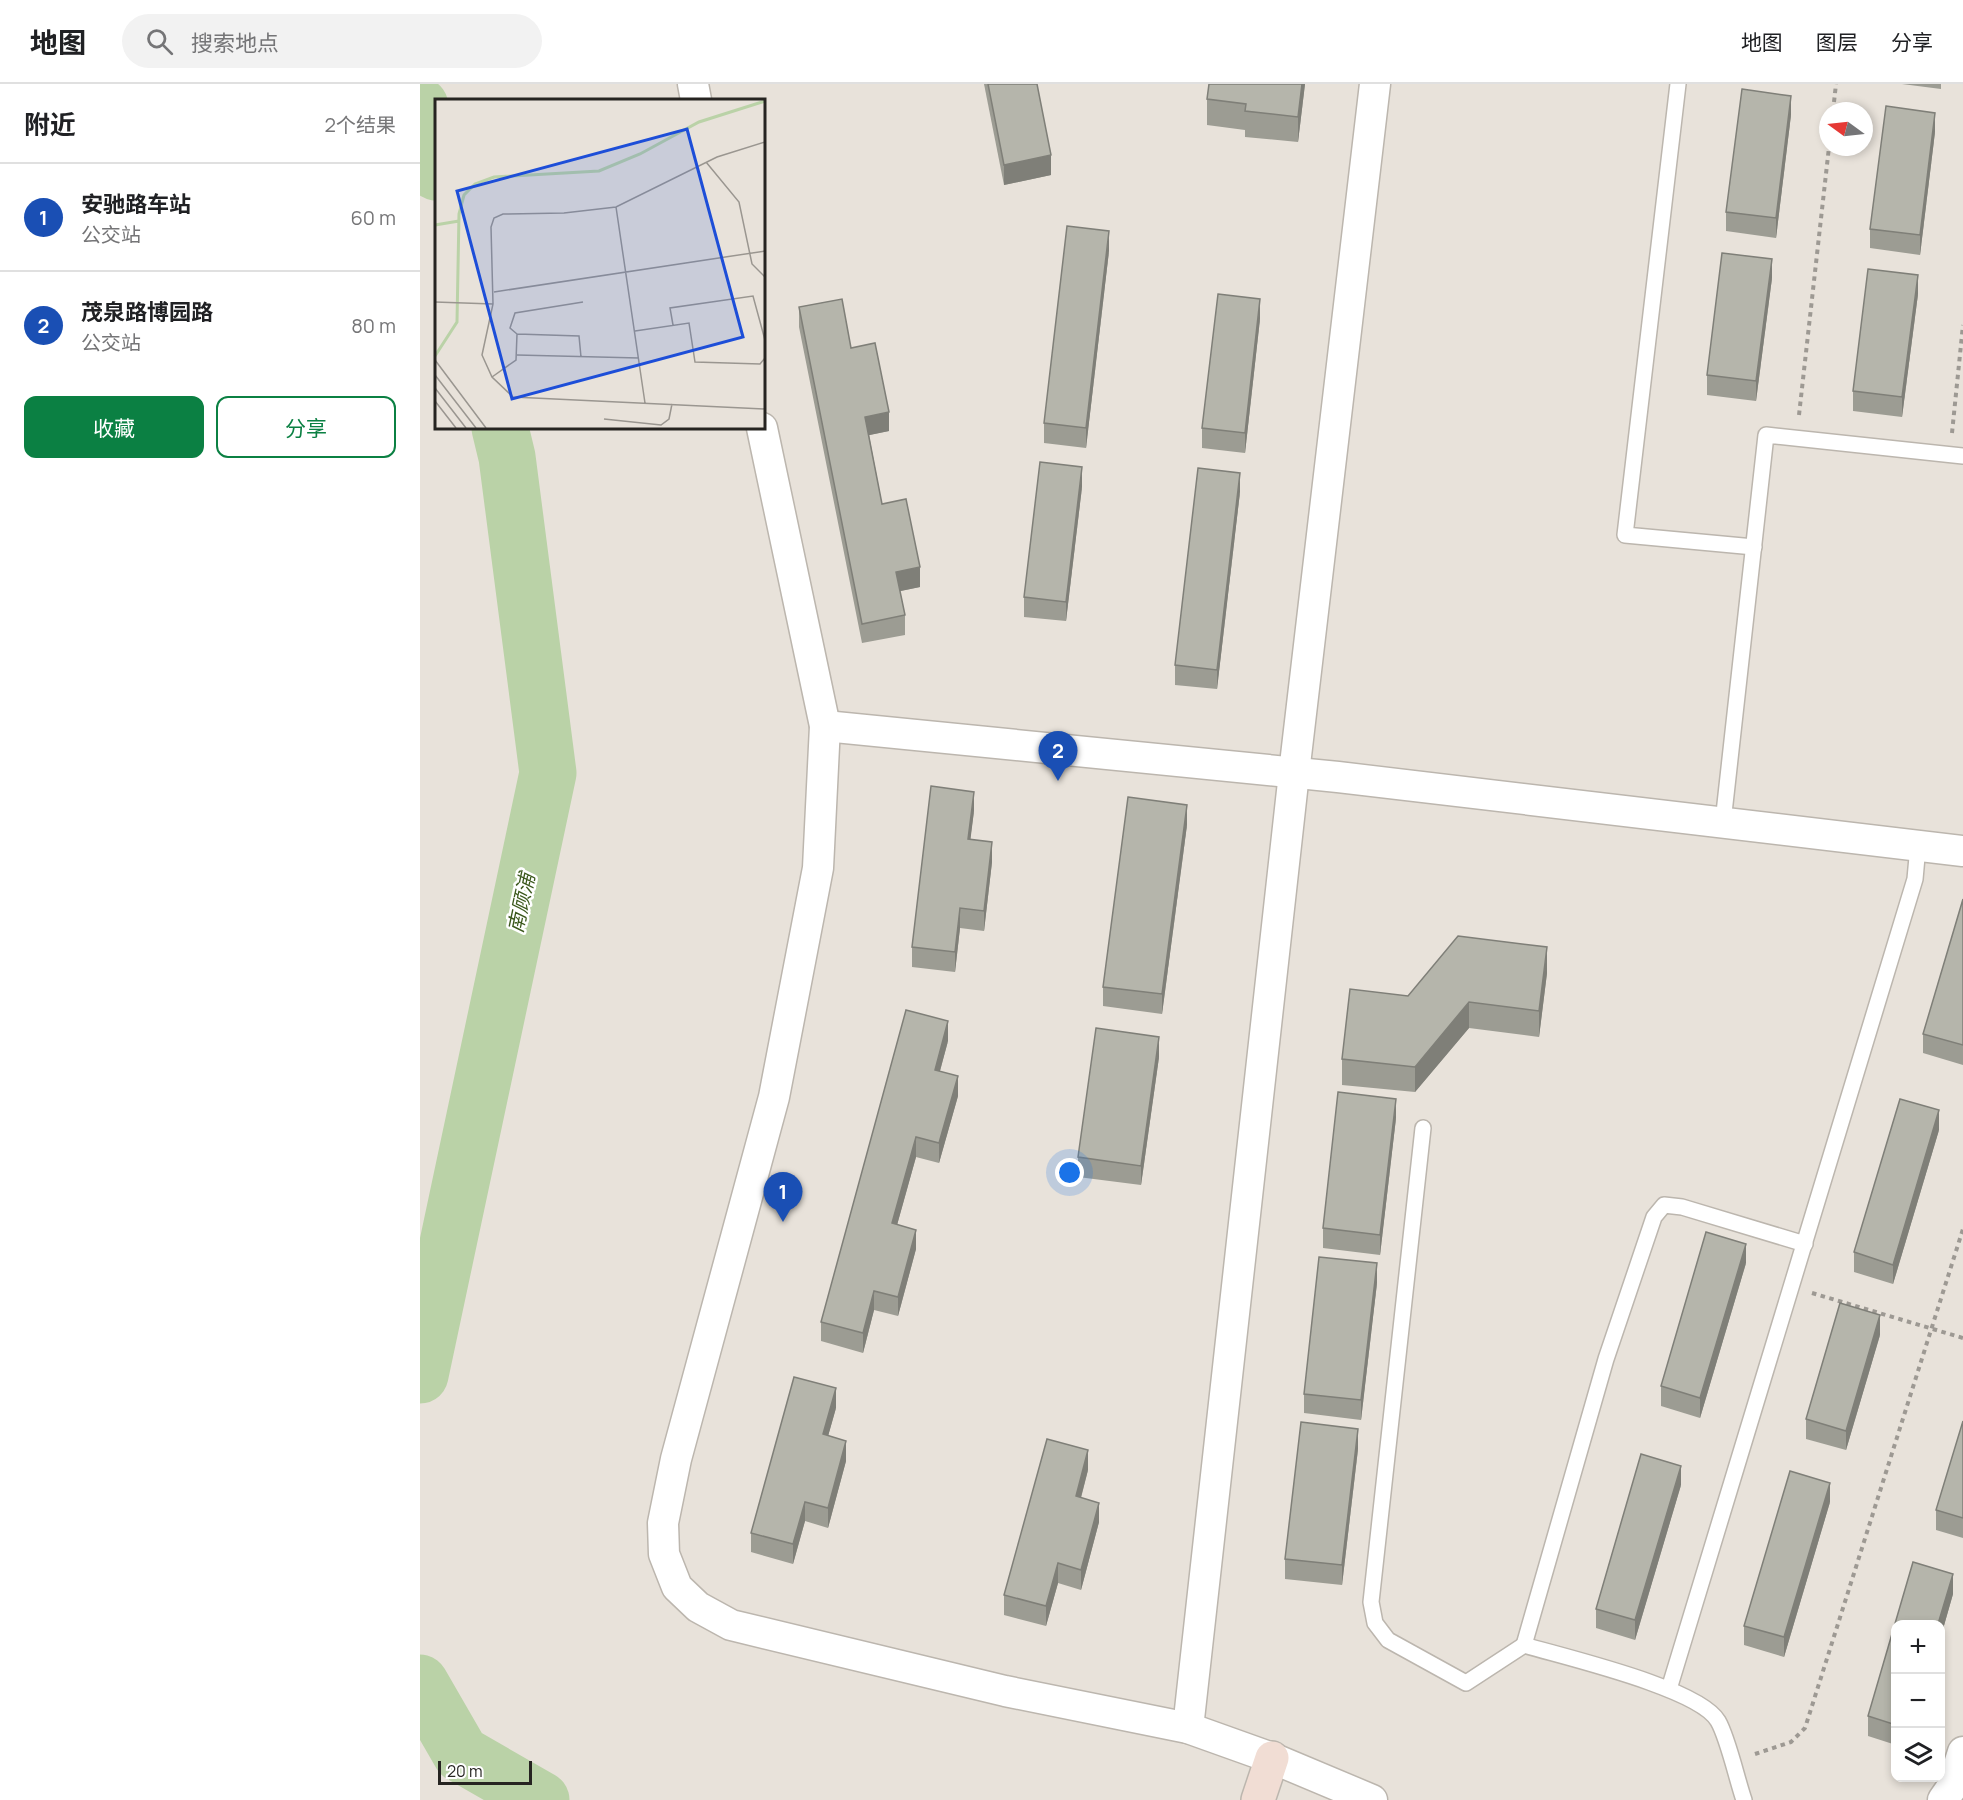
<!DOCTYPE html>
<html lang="zh">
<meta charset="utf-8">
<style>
:root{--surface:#fff;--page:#f2f2f2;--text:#202124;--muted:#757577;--line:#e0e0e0;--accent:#0b8043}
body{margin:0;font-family:Manrope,"Noto Sans SC",sans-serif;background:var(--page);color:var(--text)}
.controls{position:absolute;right:18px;bottom:18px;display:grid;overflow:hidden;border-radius:12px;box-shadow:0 3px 9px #0003}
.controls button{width:54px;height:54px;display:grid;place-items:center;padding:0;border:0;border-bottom:2px solid var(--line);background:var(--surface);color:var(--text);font:30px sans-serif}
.compass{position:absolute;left:1399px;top:18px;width:54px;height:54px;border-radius:50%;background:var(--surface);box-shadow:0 3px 9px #0003;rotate:285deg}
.scale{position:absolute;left:18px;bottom:15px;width:94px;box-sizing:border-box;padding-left:6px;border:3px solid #262421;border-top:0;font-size:16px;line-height:21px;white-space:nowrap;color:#262421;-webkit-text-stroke:4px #fff;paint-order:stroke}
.you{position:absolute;left:650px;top:1089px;width:21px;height:21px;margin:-15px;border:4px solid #fff;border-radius:50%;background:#1a73e8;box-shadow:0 0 0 9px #1a73e833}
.badge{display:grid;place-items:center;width:39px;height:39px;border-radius:50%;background:var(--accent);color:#fff;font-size:20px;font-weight:700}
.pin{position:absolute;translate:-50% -50px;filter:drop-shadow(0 2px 3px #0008)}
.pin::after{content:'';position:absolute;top:32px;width:21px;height:18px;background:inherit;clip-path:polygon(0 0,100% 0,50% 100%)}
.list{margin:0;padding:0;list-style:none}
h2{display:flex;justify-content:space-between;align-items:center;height:78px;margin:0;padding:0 24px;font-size:26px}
h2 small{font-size:20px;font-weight:400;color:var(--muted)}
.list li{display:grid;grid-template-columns:39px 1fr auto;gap:18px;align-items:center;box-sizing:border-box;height:108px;padding:0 24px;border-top:2px solid var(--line)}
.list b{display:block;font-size:22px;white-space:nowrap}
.list p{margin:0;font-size:20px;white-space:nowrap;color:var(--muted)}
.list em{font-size:20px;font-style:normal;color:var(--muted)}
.actions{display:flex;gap:12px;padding:18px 24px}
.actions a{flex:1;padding:14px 0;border:2px solid var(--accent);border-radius:12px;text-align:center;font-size:21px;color:var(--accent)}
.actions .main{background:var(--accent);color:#fff}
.icon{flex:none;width:33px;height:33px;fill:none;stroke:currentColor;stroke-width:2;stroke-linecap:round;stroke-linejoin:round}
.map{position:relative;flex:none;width:1543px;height:1716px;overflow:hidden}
header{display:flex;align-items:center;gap:36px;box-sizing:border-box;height:84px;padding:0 30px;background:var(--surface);border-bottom:2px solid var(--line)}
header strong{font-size:28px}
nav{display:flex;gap:33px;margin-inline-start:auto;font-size:21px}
.search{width:420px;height:54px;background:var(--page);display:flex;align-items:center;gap:15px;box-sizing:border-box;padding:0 21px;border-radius:33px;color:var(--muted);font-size:22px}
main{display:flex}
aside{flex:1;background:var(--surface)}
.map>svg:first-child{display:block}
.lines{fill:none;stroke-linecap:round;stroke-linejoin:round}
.river{stroke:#bad2a7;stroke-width:57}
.lane-casing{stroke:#bcb6ae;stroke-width:18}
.street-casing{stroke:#bcb6ae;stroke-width:33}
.secondary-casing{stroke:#bcb6ae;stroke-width:36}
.path{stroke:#9d9993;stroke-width:4;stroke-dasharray:4.5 4.5;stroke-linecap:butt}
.lane{stroke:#fff;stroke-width:15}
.street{stroke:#fff;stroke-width:30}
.secondary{stroke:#f1ddd4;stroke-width:33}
.wall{fill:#9c9c93}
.shaded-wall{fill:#7f7f78}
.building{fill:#b5b5ab;stroke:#7f7f78;stroke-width:1.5}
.labels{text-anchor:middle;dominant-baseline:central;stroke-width:5;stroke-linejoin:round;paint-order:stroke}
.water-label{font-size:20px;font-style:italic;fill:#3b581c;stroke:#fff}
.inset-river{fill:none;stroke:#bad2a7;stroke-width:3}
.inset-road{fill:none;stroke:#9a9690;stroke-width:1.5}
.view{fill:#1d4ed8;fill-opacity:0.15;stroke:#1d4ed8;stroke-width:3}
.inset-edge{fill:none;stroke:#262421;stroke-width:3}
</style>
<header>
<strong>地图</strong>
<div class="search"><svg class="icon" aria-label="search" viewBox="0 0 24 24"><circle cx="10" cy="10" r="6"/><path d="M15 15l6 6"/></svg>搜索地点</div>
<nav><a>地图</a><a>图层</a><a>分享</a></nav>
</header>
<main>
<aside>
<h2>附近<small>2个结果</small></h2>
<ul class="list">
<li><span class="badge" style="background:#1a4fb4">1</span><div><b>安驰路车站</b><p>公交站</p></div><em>60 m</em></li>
<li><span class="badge" style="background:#1a4fb4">2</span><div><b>茂泉路博园路</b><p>公交站</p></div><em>80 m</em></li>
</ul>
<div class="actions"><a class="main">收藏</a><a>分享</a></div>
</aside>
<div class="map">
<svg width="1543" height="1716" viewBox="0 0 1543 1716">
<rect width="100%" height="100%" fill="#e8e2da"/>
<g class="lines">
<g class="river">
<path d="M0 22 16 88"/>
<path d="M0 1291 128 689 87 373 80 344"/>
<path d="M0 1599 41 1670 121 1716"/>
</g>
<g class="lane-casing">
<g id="lane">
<path d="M1258 0 1205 451 1334 463"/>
<path d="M1303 738 1346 351 1543 372"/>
<path d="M1003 1044 951 1518 955 1539 968 1556 1046 1599 1104 1561C1144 1573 1279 1604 1298 1637 1308 1654 1317 1696 1324 1716"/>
<path d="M1104 1561 1186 1275 1234 1133 1244 1121 1262 1123 1385 1160"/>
<path d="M1249 1605 1495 795 1498 762"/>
</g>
</g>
<g class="street-casing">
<g id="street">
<path d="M273 0 276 16"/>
<path d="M342 344 405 642 398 784 354 1013 256 1375 243 1439 244 1470 257 1503 278 1523 311 1541 585 1607 768 1644 852 1674 952 1716"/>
<path d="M405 642 918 693 1543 767"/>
<path d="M768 1644 874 689 955 0"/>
<path d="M1523 1716 1532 1703 1543 1668"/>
</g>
</g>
<g class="secondary-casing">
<path id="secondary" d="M838 1716 852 1674"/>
</g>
<g class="path">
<path d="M1413 27 1416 0"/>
<path d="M1379 331 1409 63"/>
<path d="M1532 349 1543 241"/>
<path d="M1392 1209 1543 1254"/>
<path d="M1335 1670 1371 1658 1385 1644 1543 1145"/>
</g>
<use href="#lane" class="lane"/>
<use href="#street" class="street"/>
<use href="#secondary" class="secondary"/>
</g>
<g class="wall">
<path d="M564 0H617L631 91 584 101Z"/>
<path d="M789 0H885L878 58 825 53V46L787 41V15Z"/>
<path d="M1482 0H1521V5Z"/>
<path d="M1371 31 1356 154 1306 147V128Z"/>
<path d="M1515 48 1500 171 1450 164V145Z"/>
<path d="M689 167 666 364 624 359V339Z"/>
<path d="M1352 194 1336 317 1287 311V291Z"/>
<path d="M1498 210 1482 333 1433 327V307Z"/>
<path d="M379 223 431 264 469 347 449 351 462 420 500 503 480 507 485 531V551L442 559 379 243Z"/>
<path d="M840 235 825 369 782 364V344Z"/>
<path d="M662 403 646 537 604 533V513Z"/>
<path d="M820 408 797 605 755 601V581Z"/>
<path d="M554 727 550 756 572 778 564 847 540 844 535 888 492 883V863Z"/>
<path d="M767 741 742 930 683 922V903Z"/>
<path d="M1543 815V981L1503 969V950Z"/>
<path d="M1127 889 1119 953 1049 944 995 1008 922 1001V975L988 912Z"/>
<path d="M528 957 520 987 538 1012 519 1079 496 1073 477 1141 496 1165 478 1232 454 1226 443 1269 401 1257V1238Z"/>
<path d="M739 973 721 1101 658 1093V1073Z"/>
<path d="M976 1034 960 1171 903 1164V1144Z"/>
<path d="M1519 1046 1473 1200 1434 1188V1168Z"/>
<path d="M1326 1179 1280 1334 1241 1322V1302Z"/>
<path d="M957 1199 941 1336 884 1329V1310Z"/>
<path d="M1460 1251 1426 1366 1386 1355V1335Z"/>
<path d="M416 1324 408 1352 426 1377 408 1444 385 1437 373 1480 331 1468V1449Z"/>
<path d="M1543 1337V1454L1516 1446V1426Z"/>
<path d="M938 1365 922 1501 865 1495V1475Z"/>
<path d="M668 1386 661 1414 679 1438 661 1506 638 1499 626 1542 584 1531V1511Z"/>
<path d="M1261 1401 1215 1556 1176 1544V1525Z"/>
<path d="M1410 1418 1364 1573 1324 1561V1542Z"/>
<path d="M1493 1478 1533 1490V1510L1521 1552V1540H1476V1661L1448 1652V1632Z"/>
</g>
<g class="shaded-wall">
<path d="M882 0H885L878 58V33Z"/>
<path d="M1371 12V31L1356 154V134Z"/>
<path d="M1515 29V48L1500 171V151Z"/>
<path d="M631 71V91L584 101V81Z"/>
<path d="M689 147V167L666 364V344Z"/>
<path d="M1352 175V194L1336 317V297Z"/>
<path d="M1498 191V210L1482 333V313Z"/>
<path d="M840 215V235L825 369V349Z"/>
<path d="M469 328V347L445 352V333Z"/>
<path d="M662 383V403L646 537V518Z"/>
<path d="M820 389V408L797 605V586Z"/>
<path d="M500 483V503L476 508V488Z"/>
<path d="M554 708V727L548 775V755Z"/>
<path d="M767 721V741L742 930V910Z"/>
<path d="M572 758V778L564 847V827Z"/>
<path d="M540 824V844L535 888V868Z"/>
<path d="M1127 863V889L1119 953V927Z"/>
<path d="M1049 918V944L995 1008V983Z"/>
<path d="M528 937V957L515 1005V986Z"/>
<path d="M739 953V973L721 1101V1082Z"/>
<path d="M538 992V1012L519 1079V1059Z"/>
<path d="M976 1015V1034L960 1171V1151Z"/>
<path d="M1519 1026V1046L1473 1200V1181Z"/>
<path d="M496 1053V1073L472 1159V1139Z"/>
<path d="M496 1146V1165L478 1232V1213Z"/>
<path d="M1326 1160V1179L1280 1334V1314Z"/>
<path d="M957 1179V1199L941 1336V1316Z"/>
<path d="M454 1207V1226L443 1269V1249Z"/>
<path d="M1460 1231V1251L1426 1366V1347Z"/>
<path d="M416 1304V1324L403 1370V1350Z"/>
<path d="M938 1345V1365L922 1501V1481Z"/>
<path d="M426 1357V1377L408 1444V1424Z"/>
<path d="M668 1366V1386L656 1432V1412Z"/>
<path d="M1261 1382V1401L1215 1556V1536Z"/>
<path d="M1410 1399V1418L1364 1573V1553Z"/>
<path d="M385 1418V1437L373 1480V1460Z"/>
<path d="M679 1419V1438L661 1506V1486Z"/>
<path d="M638 1479V1499L626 1542V1522Z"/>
<path d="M1533 1490V1510L1521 1552V1540H1518Z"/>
</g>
<g class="building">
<path d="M568 0H617L631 71 584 81Z"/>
<path d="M789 0H882L878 33 825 27 826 20 787 15Z"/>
<path d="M1322 5 1371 12 1356 134 1306 128Z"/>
<path d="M1466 22 1515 29 1500 151 1450 145Z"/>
<path d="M647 142 689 147 666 344 624 339Z"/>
<path d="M1302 169 1352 175 1336 297 1287 291Z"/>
<path d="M1448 185 1498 191 1482 313 1433 307Z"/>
<path d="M798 210 840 215 825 349 782 344Z"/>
<path d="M422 215 431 264 455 259 469 328 445 333 462 420 486 415 500 483 476 488 485 531 442 540 379 223Z"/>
<path d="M620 378 662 383 646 518 604 513Z"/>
<path d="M778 384 820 389 797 586 755 581Z"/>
<path d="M511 702 554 708 548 755 572 758 564 827 540 824 535 868 492 863Z"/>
<path d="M708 713 767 721 742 910 683 903Z"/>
<path d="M1543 815V961L1503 950Z"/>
<path d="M1038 852 1127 863 1119 927 1049 918 995 983 922 975 930 905 988 912Z"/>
<path d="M486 926 528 937 515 986 538 992 519 1059 496 1053 472 1139 496 1146 478 1213 454 1207 443 1249 401 1238Z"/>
<path d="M676 944 739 953 721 1082 658 1073Z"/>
<path d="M918 1008 976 1015 960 1151 903 1144Z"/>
<path d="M1480 1015 1519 1026 1473 1181 1434 1168Z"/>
<path d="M1286 1148 1326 1160 1280 1314 1241 1302Z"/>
<path d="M899 1173 957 1179 941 1316 884 1310Z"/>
<path d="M1420 1219 1460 1231 1426 1347 1386 1335Z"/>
<path d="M374 1293 416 1304 403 1350 426 1357 408 1424 385 1418 373 1460 331 1449Z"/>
<path d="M1543 1337V1434L1516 1426Z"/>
<path d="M881 1338 938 1345 922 1481 865 1475Z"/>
<path d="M627 1355 668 1366 656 1412 679 1419 661 1486 638 1479 626 1522 584 1511Z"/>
<path d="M1221 1370 1261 1382 1215 1536 1176 1525Z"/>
<path d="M1370 1387 1410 1399 1364 1553 1324 1542Z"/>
<path d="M1493 1478 1533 1490 1518 1540H1476V1641L1448 1632Z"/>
</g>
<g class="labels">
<g class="water-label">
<text transform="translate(101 819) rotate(-78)">南顾浦</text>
</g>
</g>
<g transform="translate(15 15)">
<rect width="330" height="330" fill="#e8e2da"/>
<path class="inset-river" d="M0 126 24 122M0 257 22 223 24 115 29 96 40 85 59 78 164 72 205 55 264 23 330 2"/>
<path class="inset-road" d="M330 43 282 58 181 108 129 114 68 115 59 119 56 128 58 205 47 256 57 278 78 298 330 310M271 63 304 103 317 165 330 178M181 108 210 304M59 193 330 152M0 203 58 205M238 226 235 209 318 197 330 241M200 232 254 224 260 263 325 265 330 259M82 235 144 237 146 258M82 256 204 259M0 261 51 329M0 276 41 329M57 278 81 261 82 235 75 229 80 214 148 203M0 289 31 329M0 302 21 329M169 320 226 326 234 320 237 305"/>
<path class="view" d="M252 30 308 238 77 300 22 92Z"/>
<rect width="330" height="330" class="inset-edge"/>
</g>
</svg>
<div class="controls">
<button>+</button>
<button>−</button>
<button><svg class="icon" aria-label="layers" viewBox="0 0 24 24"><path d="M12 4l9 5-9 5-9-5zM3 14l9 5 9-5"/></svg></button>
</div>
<svg class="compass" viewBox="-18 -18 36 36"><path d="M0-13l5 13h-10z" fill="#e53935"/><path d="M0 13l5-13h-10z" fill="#757577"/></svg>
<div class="scale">20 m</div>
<div class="you"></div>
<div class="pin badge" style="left:363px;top:1138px;background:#1a4fb4">1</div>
<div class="pin badge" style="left:638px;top:697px;background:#1a4fb4">2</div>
</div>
</main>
